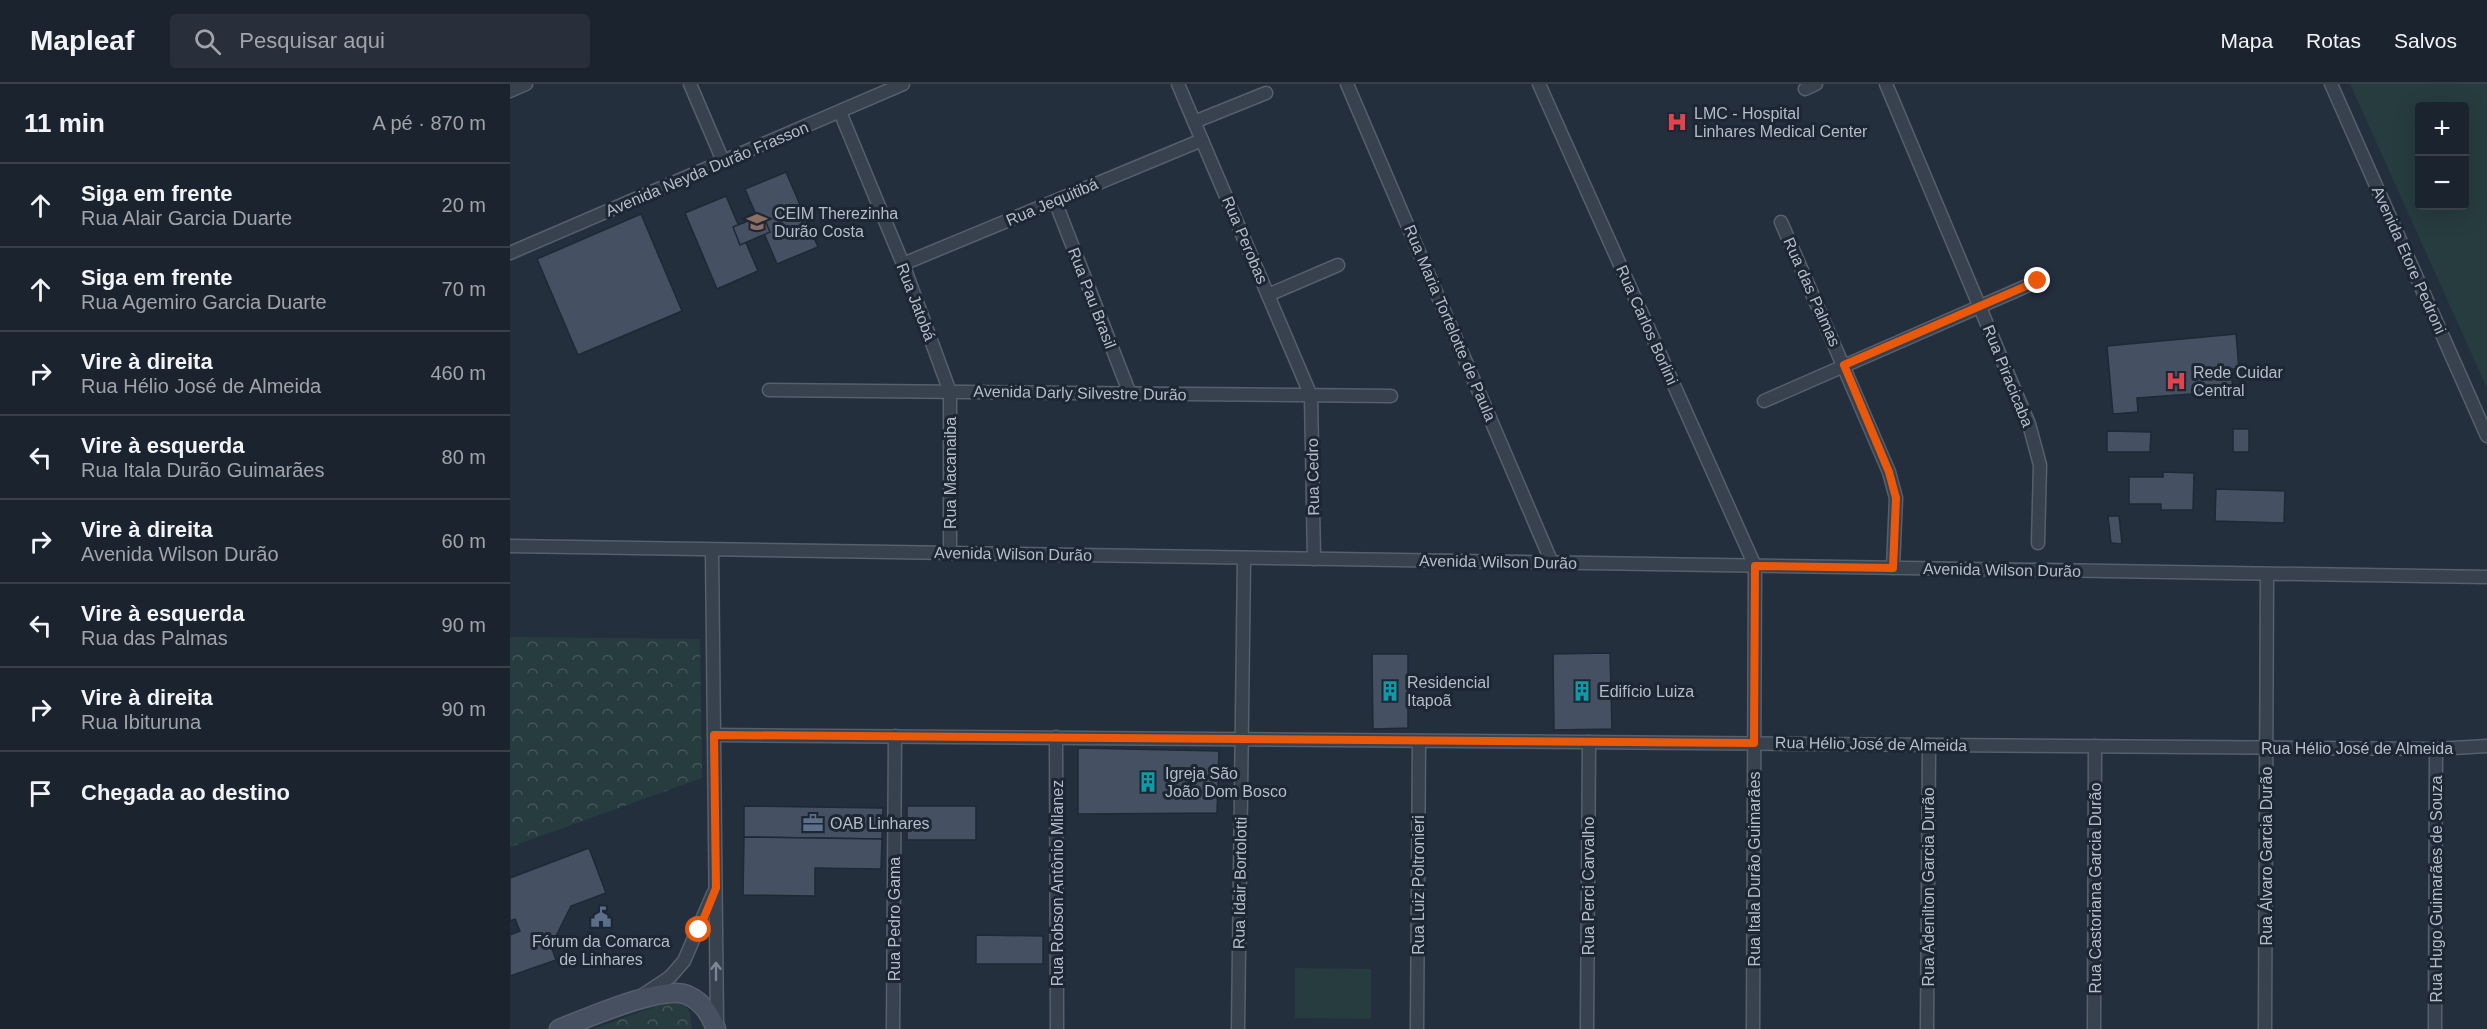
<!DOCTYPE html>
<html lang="pt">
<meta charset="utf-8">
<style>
:root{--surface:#1b232e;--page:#282f3a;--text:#f1f3f6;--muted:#a0a4aa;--line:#39404a}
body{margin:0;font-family:Arial,sans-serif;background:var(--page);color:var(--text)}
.controls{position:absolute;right:18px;top:18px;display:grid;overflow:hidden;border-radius:6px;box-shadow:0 6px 24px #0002}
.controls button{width:54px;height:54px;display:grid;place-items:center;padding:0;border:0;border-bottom:2px solid var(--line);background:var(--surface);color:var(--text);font:30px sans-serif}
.stop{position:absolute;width:18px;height:18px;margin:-14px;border:4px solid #ea580c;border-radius:50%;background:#fff}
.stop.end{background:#ea580c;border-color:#fff;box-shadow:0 2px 6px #0008}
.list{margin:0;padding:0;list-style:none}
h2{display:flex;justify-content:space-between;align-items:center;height:78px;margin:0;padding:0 24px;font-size:26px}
h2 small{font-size:20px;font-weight:400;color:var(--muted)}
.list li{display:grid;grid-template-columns:39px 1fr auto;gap:18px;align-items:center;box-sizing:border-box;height:84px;padding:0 24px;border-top:2px solid var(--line)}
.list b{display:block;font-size:22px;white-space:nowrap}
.list p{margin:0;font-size:20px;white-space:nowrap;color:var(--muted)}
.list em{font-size:20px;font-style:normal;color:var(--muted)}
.icon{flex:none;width:33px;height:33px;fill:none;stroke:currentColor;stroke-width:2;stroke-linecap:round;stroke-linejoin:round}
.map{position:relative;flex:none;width:1977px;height:945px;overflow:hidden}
header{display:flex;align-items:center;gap:36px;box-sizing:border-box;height:84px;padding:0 30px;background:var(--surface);border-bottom:2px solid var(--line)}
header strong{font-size:28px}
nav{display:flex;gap:33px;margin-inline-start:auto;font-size:21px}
.search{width:420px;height:54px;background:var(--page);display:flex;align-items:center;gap:15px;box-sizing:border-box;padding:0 21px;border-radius:6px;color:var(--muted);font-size:22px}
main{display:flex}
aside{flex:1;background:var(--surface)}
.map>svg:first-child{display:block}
.grass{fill:#263c3f;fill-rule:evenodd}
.forest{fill:url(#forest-crowns)}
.building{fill:#455162;stroke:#1f2835;stroke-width:1.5}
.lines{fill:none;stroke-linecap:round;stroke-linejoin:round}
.minor-casing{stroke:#565f6c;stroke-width:15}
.secondary-casing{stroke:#565f6c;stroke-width:21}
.minor{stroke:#38414e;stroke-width:12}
.secondary{stroke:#465061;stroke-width:18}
.oneway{stroke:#7c8592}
.route{stroke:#ea580c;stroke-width:8}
.labels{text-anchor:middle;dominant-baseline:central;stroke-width:6;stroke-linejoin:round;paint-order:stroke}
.poi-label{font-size:16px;fill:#b4bcc9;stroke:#1d2633;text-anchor:start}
.street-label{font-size:16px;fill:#b4bcc9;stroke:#1d2633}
</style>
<header>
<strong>Mapleaf</strong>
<div class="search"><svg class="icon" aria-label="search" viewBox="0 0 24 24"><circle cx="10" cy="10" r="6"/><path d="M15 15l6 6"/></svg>Pesquisar aqui</div>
<nav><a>Mapa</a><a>Rotas</a><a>Salvos</a></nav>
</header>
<main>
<aside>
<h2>11 min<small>A pé · 870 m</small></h2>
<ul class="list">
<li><svg class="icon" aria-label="ahead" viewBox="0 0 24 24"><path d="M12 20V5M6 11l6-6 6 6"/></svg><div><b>Siga em frente</b><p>Rua Alair Garcia Duarte</p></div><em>20 m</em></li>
<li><svg class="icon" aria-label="ahead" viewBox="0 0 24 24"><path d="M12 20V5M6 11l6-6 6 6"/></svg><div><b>Siga em frente</b><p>Rua Agemiro Garcia Duarte</p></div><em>70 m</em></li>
<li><svg class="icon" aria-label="right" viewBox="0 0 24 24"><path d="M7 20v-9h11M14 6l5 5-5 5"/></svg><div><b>Vire à direita</b><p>Rua Hélio José de Almeida</p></div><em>460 m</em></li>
<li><svg class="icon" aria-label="left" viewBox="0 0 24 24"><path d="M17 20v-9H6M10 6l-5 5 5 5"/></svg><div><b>Vire à esquerda</b><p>Rua Itala Durão Guimarães</p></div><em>80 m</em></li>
<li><svg class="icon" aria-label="right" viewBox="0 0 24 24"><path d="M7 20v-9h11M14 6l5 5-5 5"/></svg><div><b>Vire à direita</b><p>Avenida Wilson Durão</p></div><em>60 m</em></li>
<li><svg class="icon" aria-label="left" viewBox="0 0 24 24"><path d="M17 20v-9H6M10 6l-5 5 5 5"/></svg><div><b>Vire à esquerda</b><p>Rua das Palmas</p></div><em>90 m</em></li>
<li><svg class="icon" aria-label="right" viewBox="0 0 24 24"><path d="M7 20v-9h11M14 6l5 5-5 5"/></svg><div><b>Vire à direita</b><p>Rua Ibituruna</p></div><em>90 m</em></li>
<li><svg class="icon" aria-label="arrive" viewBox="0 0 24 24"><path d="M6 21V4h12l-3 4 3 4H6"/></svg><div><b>Chegada ao destino</b></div></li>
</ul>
</aside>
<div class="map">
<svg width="1977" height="945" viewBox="0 0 1977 945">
<defs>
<pattern id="forest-crowns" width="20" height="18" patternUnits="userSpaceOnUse" patternTransform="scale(1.5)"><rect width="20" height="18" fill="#263c3f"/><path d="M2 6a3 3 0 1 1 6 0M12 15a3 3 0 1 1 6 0" fill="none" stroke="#435659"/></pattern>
</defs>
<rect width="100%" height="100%" fill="#242f3e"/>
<g class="grass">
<path d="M1840 0H1977V304ZM1954 22V122H1910V22Z"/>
<path d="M785 884 861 885V935L785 934Z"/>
</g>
<g class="forest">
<path d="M0 553 190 555 192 694 0 763Z"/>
<path d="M161 917 174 919 180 929 182 945H83Z"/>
</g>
<g class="building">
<path d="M276 88 308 163 267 180 235 105Z"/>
<path d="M216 112 248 187 207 205 175 129Z"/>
<path d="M131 130 172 227 68 271 27 175Z"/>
<path d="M253 131 260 148 230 161 223 143Z"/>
<path d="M1726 250 1729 285H1721L1723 307 1627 314 1628 328 1603 330 1597 262Z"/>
<rect x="1723" y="345" width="16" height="23"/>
<path d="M1597 347 1641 348 1640 368H1597Z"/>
<path d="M1653 388 1684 389 1683 426H1651V420H1619V393H1653Z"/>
<path d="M1706 405 1775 407 1774 439 1705 437Z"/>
<path d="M1598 432H1609L1612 460 1601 459Z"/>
<path d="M1100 569 1102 645 1044 646 1043 570Z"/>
<path d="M862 570H898V644L863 645Z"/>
<path d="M568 664 709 667 707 729 568 730Z"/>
<path d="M234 722 373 724 372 755 234 753Z"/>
<rect x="397" y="722" width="69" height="34"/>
<path d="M234 753 372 755 371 785 305 784V812L233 811Z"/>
<path d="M79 764 96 809 61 822 41 862 46 876 0 892V851L10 847 5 835 0 837V794Z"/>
<path d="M466 851 533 852V880H466Z"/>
</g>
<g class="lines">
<g class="minor-casing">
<g id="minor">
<path d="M180 0 213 77"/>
<path d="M668 0 801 312 804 475"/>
<path d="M837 0 1042 479"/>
<path d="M1029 0 1245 482 1243 945"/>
<path d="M1376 0 1519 340 1530 381 1528 459"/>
<path d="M1821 0 1977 352"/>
<path d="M1295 5 1306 0"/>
<path d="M0 7 16 0"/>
<path d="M330 28 393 180 440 308V469"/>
<path d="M684 38 756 9"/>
<path d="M545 117 620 310"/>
<path d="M1271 138 1379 388 1386 414 1383 484"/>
<path d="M0 169 393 0"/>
<path d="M393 180 692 56"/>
<path d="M758 211 828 181"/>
<path d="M259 306 881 312"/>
<path d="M1254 317 1528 197"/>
<path d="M0 462 1977 493"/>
<path d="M202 466 207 941"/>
<path d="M204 651 1926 665 1977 662"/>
<path d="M546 653 547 945"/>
<path d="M133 911 160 893 174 877 203 810"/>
<path d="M383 945 385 652"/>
<path d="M728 945 734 474"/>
<path d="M907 945 909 657"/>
<path d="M1077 945 1079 658"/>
<path d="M1417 945 1419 661"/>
<path d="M1584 945 1585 662"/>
<path d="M1755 945 1757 490"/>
<path d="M1925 945 1926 665"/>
</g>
</g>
<g class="secondary-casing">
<path id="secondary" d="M49 945C75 935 153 900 177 911 193 918 200 930 206 945"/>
</g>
<use href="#minor" class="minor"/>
<use href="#secondary" class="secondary"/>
</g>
<defs><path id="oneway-shaft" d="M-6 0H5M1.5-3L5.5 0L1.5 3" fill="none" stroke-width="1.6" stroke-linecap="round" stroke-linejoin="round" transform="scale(1.5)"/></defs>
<use class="oneway" href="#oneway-shaft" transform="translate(206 887) rotate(-90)"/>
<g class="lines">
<path class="route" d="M189 846 206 804 204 651 1244 659 1245 482 1383 484 1386 414 1379 388 1334 281 1528 197"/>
</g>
<defs>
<g id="hospital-bare" transform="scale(1.62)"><path d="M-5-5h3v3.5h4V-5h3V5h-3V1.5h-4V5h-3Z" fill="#e0444e" stroke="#1d2633" stroke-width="2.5" paint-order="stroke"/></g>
<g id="school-bare" transform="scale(1.62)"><path d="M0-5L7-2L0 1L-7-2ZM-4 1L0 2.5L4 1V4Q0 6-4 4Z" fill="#8d6e63" stroke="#1d2633" stroke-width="2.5" paint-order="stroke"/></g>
<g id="building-bare" transform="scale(1.62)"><path d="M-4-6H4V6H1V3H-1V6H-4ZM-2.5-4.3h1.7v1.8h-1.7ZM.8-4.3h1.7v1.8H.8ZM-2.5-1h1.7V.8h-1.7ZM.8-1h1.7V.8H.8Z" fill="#0f9aa8" stroke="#1d2633" stroke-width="2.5" paint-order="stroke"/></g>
<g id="office-bare" transform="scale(1.62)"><path d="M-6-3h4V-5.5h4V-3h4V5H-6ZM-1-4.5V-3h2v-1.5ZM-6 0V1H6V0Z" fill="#5c6f8a" stroke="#1d2633" stroke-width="2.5" paint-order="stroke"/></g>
<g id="civic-bare" transform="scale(1.62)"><path d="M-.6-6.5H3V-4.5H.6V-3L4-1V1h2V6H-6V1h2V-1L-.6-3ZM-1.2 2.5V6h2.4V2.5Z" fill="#5c6f8a" stroke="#1d2633" stroke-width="2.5" paint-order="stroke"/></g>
</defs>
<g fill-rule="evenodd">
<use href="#hospital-bare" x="1167" y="38"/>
<use href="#school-bare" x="247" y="138"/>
<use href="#hospital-bare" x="1666" y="297"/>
<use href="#building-bare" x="880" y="607"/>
<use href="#building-bare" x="1072" y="607"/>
<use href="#building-bare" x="638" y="698"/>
<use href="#office-bare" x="303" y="739"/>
<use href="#civic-bare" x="91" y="833"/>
</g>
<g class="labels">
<g class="poi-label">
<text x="1184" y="29">LMC - Hospital<tspan x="1184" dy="18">Linhares Medical Center</tspan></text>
<text x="264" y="129">CEIM Therezinha<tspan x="264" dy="18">Durão Costa</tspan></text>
<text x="1683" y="288">Rede Cuidar<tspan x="1683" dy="18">Central</tspan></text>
<text x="897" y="598">Residencial<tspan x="897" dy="18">Itapoã</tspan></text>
<text x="1089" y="607">Edifício Luiza</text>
<text x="655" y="689">Igreja São<tspan x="655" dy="18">João Dom Bosco</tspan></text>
<text x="320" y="739">OAB Linhares</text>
<text x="91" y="857" text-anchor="middle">Fórum da Comarca<tspan x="91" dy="18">de Linhares</tspan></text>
</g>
<g class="street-label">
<text transform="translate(197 85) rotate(-23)">Avenida Neyda Durão Frasson</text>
<text transform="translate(542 118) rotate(-23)">Rua Jequitibá</text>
<text transform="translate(735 156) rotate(67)">Rua Perobas</text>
<text transform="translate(1899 176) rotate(66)">Avenida Etore Pedroni</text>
<text transform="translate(1302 208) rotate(66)">Rua das Palmas</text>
<text transform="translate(582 214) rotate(69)">Rua Pau Brasil</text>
<text transform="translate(406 218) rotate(69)">Rua Jatobá</text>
<text transform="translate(940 239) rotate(67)">Rua Maria Tortelotte de Paula</text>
<text transform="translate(1137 241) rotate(66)">Rua Carlos Borlini</text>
<text transform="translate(1498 292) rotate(68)">Rua Piracicaba</text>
<text transform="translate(570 309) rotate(1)">Avenida Darly Silvestre Durão</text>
<text transform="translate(440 389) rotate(-90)">Rua Macanaiba</text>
<text transform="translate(803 393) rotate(-91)">Rua Cedro</text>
<text transform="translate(503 470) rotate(1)">Avenida Wilson Durão</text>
<text transform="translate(988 478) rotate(1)">Avenida Wilson Durão</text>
<text transform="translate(1492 486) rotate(1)">Avenida Wilson Durão</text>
<text transform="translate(1361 660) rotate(1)">Rua Hélio José de Almeida</text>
<text x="1847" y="664">Rua Hélio José de Almeida</text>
<text transform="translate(1756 772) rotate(-90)">Rua Álvaro Garcia Durão</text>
<text transform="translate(1244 785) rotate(-90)">Rua Itala Durão Guimarães</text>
<text transform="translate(547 799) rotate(-90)">Rua Robson Antônio Milanez</text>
<text transform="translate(730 799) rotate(-89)">Rua Idair Bortolotti</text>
<text transform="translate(908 801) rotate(-90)">Rua Luiz Poltronieri</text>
<text transform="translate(1078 802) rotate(-90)">Rua Perci Carvalho</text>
<text transform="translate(1418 803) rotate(-90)">Rua Adenilton Garcia Durão</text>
<text transform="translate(1585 804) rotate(-90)">Rua Castoriana Garcia Durão</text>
<text transform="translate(1926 805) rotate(-90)">Rua Hugo Guimarães de Souza</text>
<text transform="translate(384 835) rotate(-90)">Rua Pedro Gama</text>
</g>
</g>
</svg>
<div class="controls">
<button>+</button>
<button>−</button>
</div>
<div class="stop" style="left:189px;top:846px"></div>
<div class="stop end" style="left:1528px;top:197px"></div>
</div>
</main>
